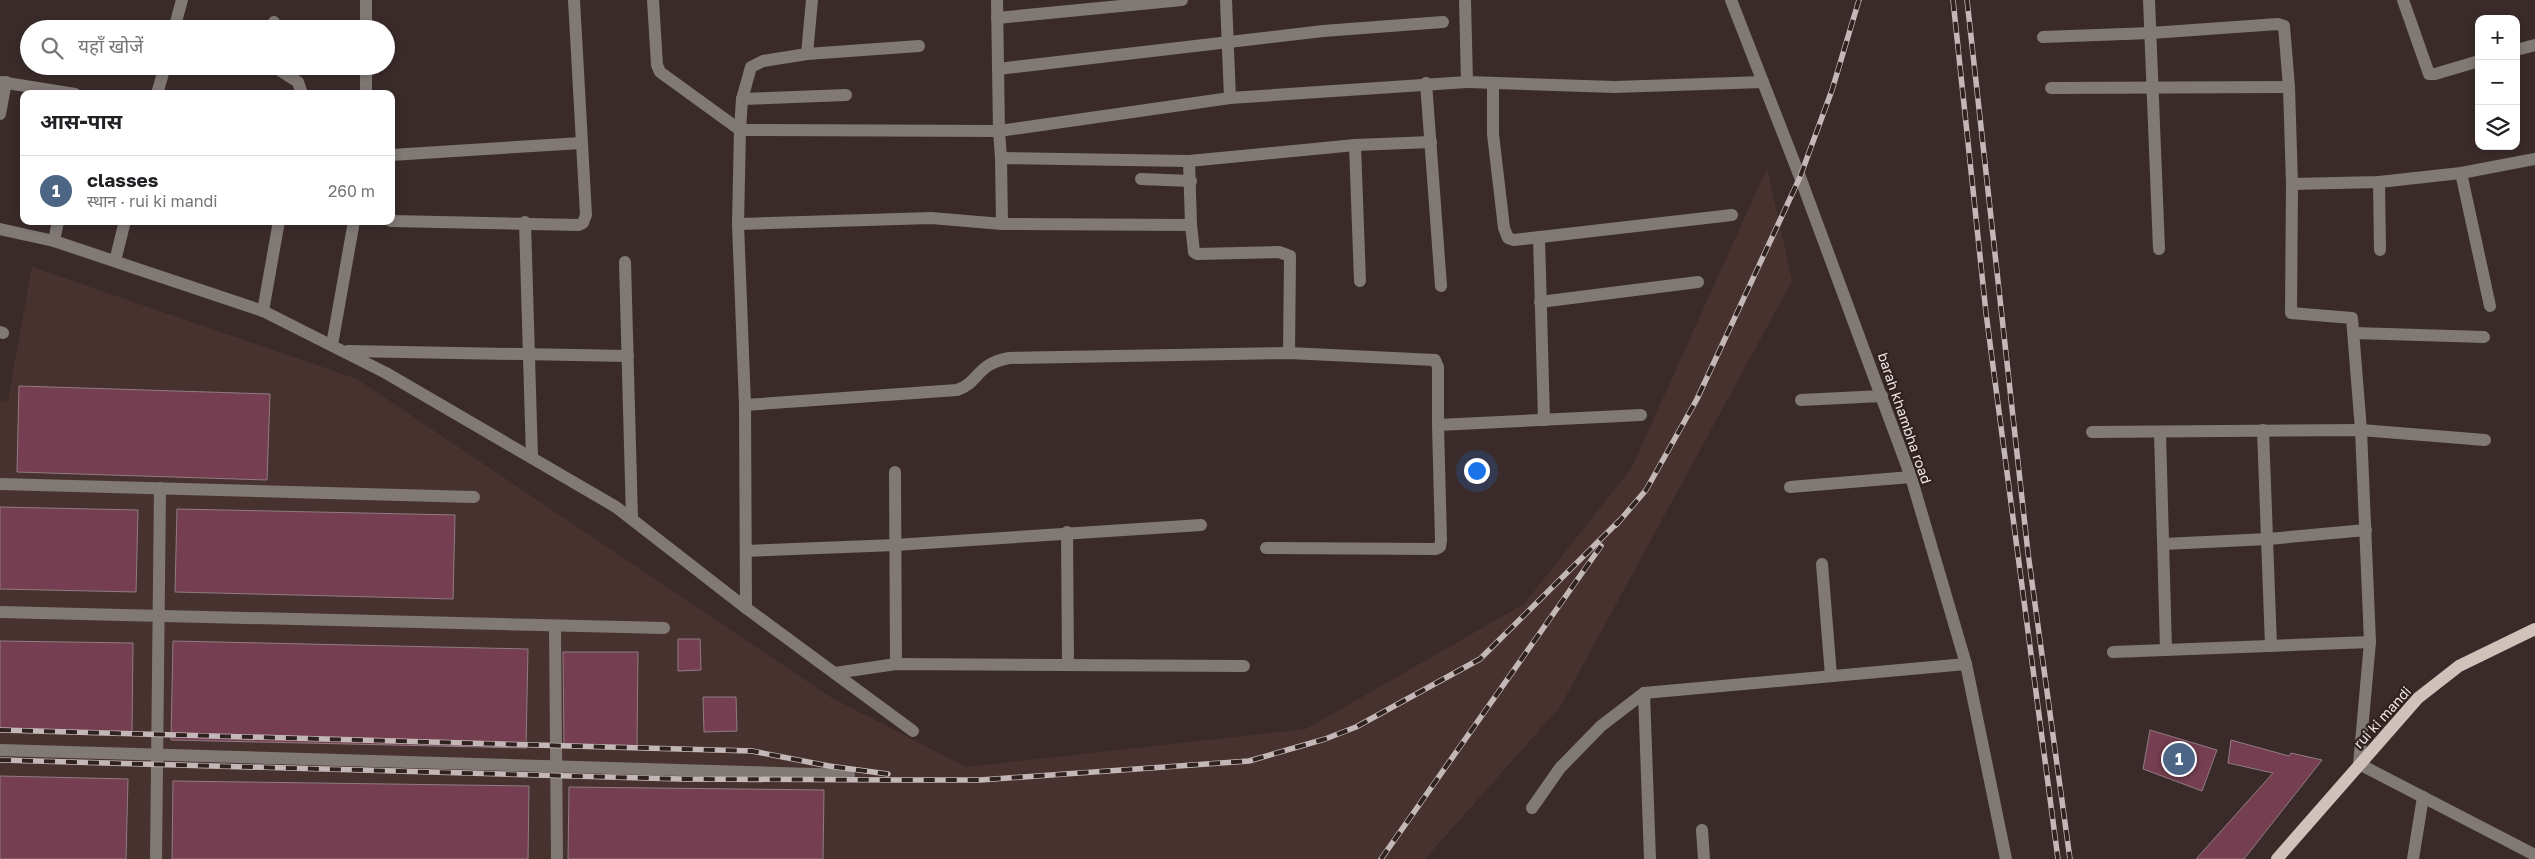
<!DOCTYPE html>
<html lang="hi">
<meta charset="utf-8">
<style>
:root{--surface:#fff;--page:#f2f2f2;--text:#202124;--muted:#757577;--line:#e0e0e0;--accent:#4d6685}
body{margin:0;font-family:"Golos Text","Noto Sans Devanagari",sans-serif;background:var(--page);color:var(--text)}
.controls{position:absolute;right:15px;top:15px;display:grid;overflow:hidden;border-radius:10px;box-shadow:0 2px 8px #0003}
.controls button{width:45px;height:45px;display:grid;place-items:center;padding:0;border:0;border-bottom:1px solid var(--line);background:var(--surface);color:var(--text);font:25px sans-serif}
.you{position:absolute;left:1476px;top:470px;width:18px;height:18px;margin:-12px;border:4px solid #fff;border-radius:50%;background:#1a73e8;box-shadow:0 0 0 8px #1a73e833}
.badge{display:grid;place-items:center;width:32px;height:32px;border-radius:50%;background:var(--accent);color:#fff;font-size:16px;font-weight:700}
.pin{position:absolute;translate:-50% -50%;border:2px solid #fff;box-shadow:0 1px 5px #0006}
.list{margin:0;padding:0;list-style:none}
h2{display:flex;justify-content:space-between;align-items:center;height:65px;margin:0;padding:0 20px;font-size:21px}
h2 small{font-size:16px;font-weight:400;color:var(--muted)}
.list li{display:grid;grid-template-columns:32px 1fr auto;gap:15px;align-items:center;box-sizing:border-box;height:70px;padding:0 20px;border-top:1px solid var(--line)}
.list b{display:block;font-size:19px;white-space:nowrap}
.list p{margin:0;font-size:16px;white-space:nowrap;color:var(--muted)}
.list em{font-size:16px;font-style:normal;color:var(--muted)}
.icon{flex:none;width:28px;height:28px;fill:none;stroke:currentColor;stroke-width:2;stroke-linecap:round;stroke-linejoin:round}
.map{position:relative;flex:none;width:2535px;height:859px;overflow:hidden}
.search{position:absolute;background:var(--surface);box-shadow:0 2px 8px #0003;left:20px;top:20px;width:375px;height:55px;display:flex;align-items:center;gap:12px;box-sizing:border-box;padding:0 18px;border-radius:28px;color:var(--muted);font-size:19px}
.panel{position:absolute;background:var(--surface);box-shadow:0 2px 8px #0003;left:20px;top:90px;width:375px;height:135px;border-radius:10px}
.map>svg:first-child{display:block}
.built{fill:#483230}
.building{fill:#753e51;stroke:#8f7d82}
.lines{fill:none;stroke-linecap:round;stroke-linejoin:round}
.minor{stroke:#807975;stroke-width:12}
.major{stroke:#d0c2ba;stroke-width:12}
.rail-casing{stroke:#c3b8b7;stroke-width:5.5}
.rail{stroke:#302220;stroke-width:4;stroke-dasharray:11;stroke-linecap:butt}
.labels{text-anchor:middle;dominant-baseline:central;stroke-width:4.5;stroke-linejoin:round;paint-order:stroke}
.street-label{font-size:14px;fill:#f1e7e6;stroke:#302220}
</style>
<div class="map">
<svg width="2535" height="859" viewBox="0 0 2535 859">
<rect width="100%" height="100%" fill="#3a2b2a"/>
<path class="built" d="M1767 168 1792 281 1560 707 1425 859H0V401L8 400 32 267 357 379 832 698 966 767 1306 729 1524 604 1631 469Z"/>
<g class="building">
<path d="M19 386 270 394 267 480 17 472Z"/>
<path d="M0 507 138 510 136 592 0 589Z"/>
<path d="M177 509 455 515 453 599 175 592Z"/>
<path d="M678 639H700L701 670 678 671Z"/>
<path d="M0 641 133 643 132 734 0 732Z"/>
<path d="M173 641 528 649 526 748 171 740Z"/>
<path d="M563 652H638L637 747 564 746Z"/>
<path d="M703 697H736L737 731 704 732Z"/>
<path d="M2150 730 2217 750 2202 791 2143 769Z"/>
<path d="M2231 740 2289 756 2291 753 2322 760 2244 859H2196L2273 773 2228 763Z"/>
<path d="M0 776 128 779 126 859H0Z"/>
<path d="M173 781 529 786 528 859H172Z"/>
<path d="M569 787 824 790 823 859H568Z"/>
</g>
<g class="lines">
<g class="minor">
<path d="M653 0 657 65 660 72 740 130"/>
<path d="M812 0 807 54 919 46"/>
<path d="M1226 0 1230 98"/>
<path d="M1465 0 1467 82 1615 87 1763 82"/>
<path d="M1731 0 1800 177 1911 477 1966 664 2006 859"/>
<path d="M2149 0 2159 249"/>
<path d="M2403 0 2429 74H2435L2479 61"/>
<path d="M997 18 1182 0"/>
<path d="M174 29 182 0"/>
<path d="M273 29 274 22"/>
<path d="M366 29V0"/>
<path d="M2043 37 2151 33 2278 24 2284 26 2289 87 2292 184 2291 313 2352 318 2361 430 2485 440"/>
<path d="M2516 50 2535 45"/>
<path d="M273 66 298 82 302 94"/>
<path d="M998 69 1323 31 1443 22"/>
<path d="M0 82 75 94"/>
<path d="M1426 83 1441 286"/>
<path d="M1493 83V134L1504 228 1508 238 1514 240 1732 215"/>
<path d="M2051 88 2289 87"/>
<path d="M157 94 165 66"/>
<path d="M366 94V66"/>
<path d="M742 99 846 95"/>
<path d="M0 114 6 82"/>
<path d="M740 130 742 99 751 67 763 61 807 54"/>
<path d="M1355 145 1360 281"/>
<path d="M391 155 581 143"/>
<path d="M1001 158 999 131 1230 98 1467 82"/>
<path d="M2461 173 2490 306"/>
<path d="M1141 179 1191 181"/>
<path d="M2379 182 2380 250"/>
<path d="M2292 184 2379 182 2461 173 2535 159"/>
<path d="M391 221 579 225 583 223 586 215 574 0"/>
<path d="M525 222 532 458"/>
<path d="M738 224 931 218 1002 224 1191 225"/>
<path d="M1002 224 1001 158 1189 161"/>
<path d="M0 229 54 241 263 311 386 373 616 507 746 608 913 731"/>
<path d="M1539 237 1544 420"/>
<path d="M54 241 58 221"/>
<path d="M115 261 125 221"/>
<path d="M625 262 632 519"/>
<path d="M1540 302 1698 282"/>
<path d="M263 311 279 221"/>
<path d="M0 332 3 333"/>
<path d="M2354 333 2484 337"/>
<path d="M332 345 354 221"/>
<path d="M348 351 628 356"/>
<path d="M1289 353 1290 256 1279 252 1197 254 1194 252 1191 225 1189 161 1355 145 1431 142"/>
<path d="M1801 400 1882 396"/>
<path d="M745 405 957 390C980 382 976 364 1009 358L1289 353 1435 360 1438 367V425"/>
<path d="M2263 430 2271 646"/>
<path d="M2092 432 2361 430 2370 642 2113 652"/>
<path d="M2160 433 2166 649"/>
<path d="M895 472 896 664"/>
<path d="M0 484 474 497"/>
<path d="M1790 487 1911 477"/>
<path d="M1067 532 1068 665"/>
<path d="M2164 544 2268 539 2366 530"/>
<path d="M1266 548 1436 549 1440 547 1441 540 1438 425 1641 415"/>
<path d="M746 551 895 545 1201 525"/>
<path d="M1822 564 1831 676"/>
<path d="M746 608 745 405 738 224 740 130 999 131 997 0"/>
<path d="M0 612 664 628"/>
<path d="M555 627 557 859"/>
<path d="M2370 642 2359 764 2535 855"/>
<path d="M835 673 896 664 1244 666"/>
<path d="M1644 693 1650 859"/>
<path d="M0 750 849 775"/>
<path d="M1532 808 1560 768 1601 726 1644 693 1966 664"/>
<path d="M1702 830 1704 859"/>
<path d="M156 859 160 488"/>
<path d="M2413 859 2423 797"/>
</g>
<path class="major" d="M2277 859 2418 698 2459 666 2535 629"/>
<g class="rail-casing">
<g id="rail">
<path d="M1953 0 1986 313 2058 859"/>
<path d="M1967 0 2028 553 2070 859"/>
<path d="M1616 525 1646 490 1697 399 1800 177 1832 90 1859 0"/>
<path d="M0 730 752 751 829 766 888 774"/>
<path d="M0 760 681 779 899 780H980L1249 761 1325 739 1356 727 1480 659 1619 521"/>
<path d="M1381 859 1601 546"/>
</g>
</g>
<use href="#rail" class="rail"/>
</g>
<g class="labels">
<g class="street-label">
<text transform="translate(1905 418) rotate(71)">barah khambha road</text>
<text transform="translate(2382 717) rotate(-48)">rui ki mandi</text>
</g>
</g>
</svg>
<div class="controls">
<button>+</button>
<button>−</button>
<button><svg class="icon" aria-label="layers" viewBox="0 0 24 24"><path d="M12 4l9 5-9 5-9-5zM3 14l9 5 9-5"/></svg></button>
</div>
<div class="you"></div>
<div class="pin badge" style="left:2179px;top:759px">1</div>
<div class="search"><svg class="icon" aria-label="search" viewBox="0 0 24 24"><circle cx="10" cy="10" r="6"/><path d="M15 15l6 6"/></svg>यहाँ खोजें</div>
<section class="panel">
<h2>आस-पास<small></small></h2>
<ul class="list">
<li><span class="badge">1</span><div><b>classes</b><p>स्थान · rui ki mandi</p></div><em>260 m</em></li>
</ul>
</section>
</div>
